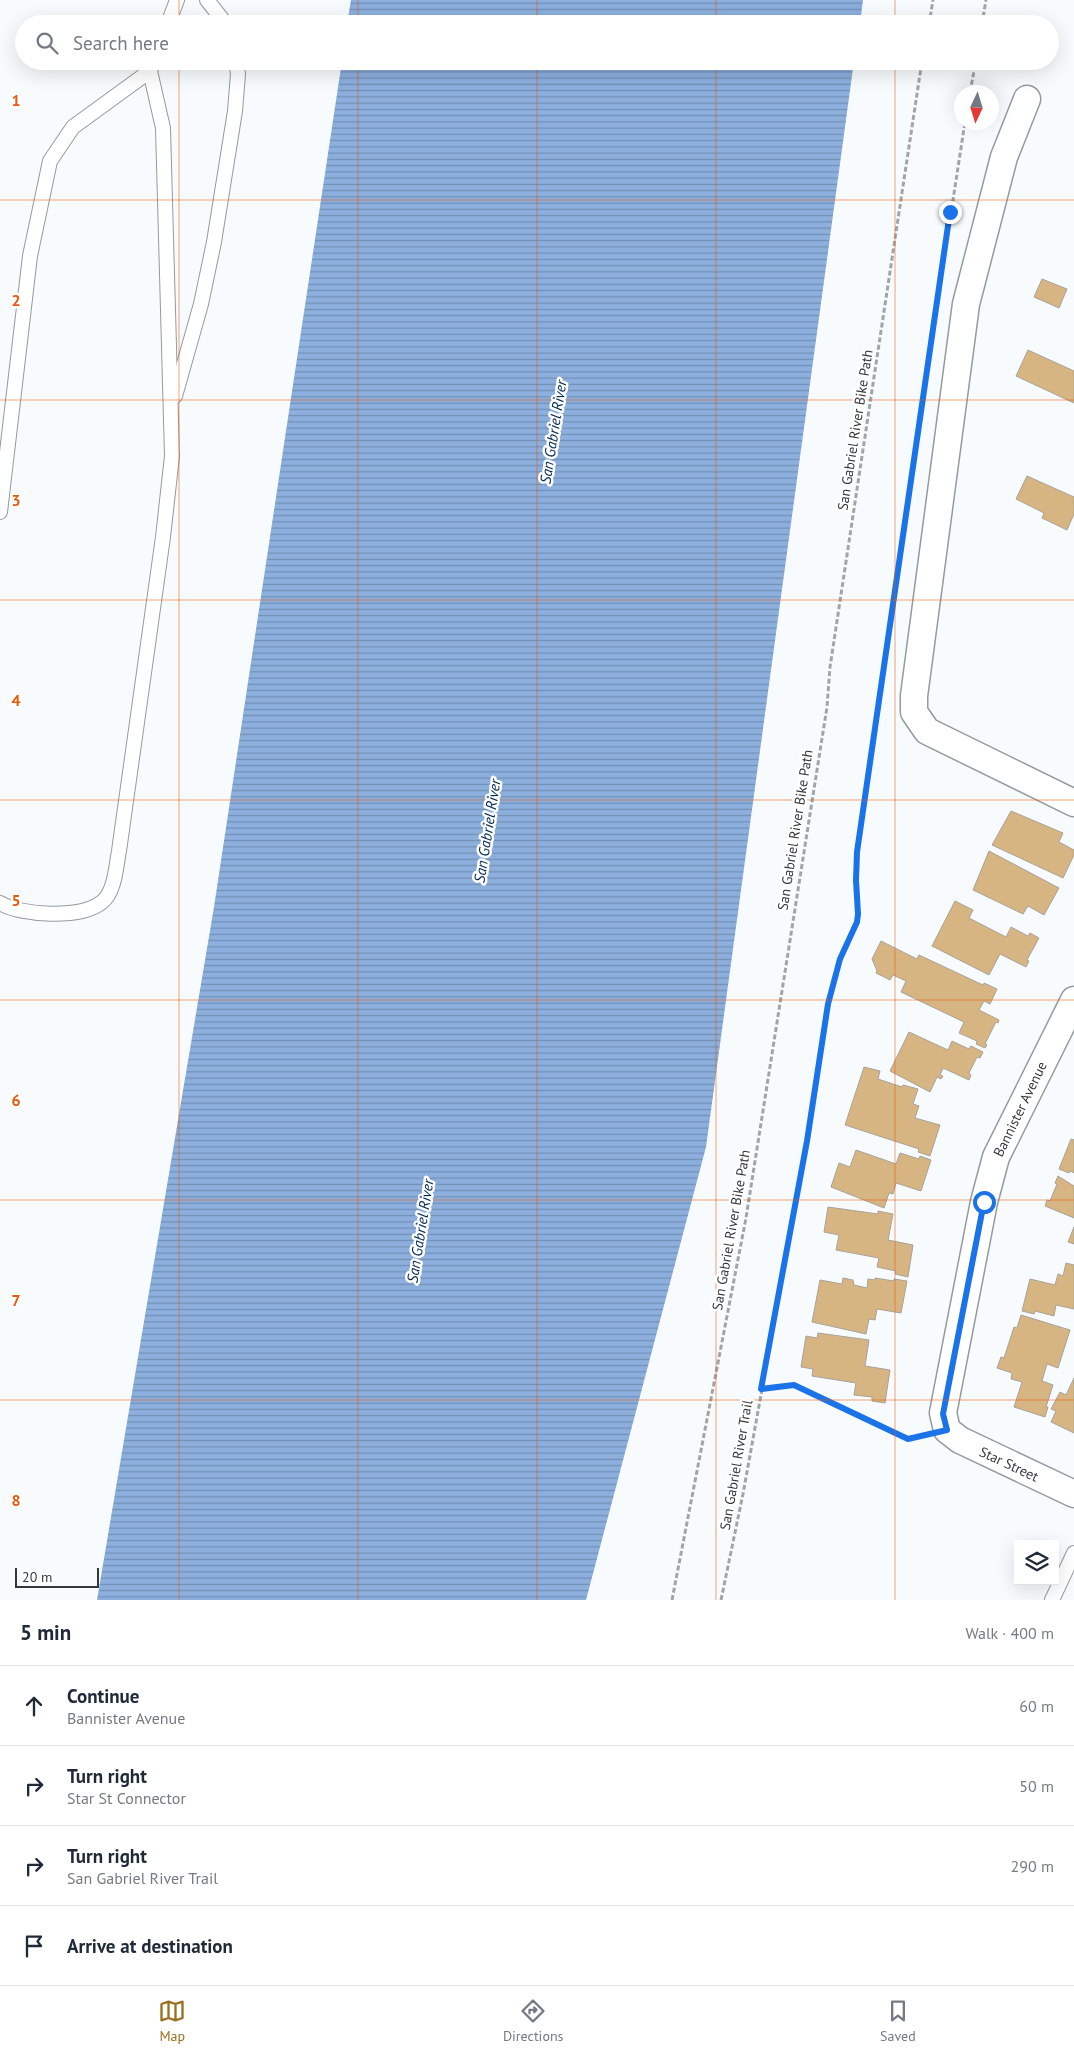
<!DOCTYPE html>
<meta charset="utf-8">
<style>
:root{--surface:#fff;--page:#f2f2f3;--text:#1f2937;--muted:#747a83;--line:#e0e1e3;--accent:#9c6f20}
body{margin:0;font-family:"PT Sans",sans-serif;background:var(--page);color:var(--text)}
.controls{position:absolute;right:15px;bottom:15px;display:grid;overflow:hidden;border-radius:0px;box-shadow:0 5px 20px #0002}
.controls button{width:45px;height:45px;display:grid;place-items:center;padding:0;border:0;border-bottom:1px solid var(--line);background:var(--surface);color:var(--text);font:25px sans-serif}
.compass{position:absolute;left:954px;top:85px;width:45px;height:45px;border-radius:50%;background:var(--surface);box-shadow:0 5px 20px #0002;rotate:184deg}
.scale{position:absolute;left:15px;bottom:12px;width:84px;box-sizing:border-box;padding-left:5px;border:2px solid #35373a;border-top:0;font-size:14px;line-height:18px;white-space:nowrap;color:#35373a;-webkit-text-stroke:4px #fff;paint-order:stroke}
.stop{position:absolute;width:15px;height:15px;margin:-11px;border:4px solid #1a73e8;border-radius:50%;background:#fff}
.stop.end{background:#1a73e8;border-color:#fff;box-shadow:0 1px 5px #0008}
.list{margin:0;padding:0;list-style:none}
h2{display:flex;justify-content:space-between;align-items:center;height:65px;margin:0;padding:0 20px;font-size:21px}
h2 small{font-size:16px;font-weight:400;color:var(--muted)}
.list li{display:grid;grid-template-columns:32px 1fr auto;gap:15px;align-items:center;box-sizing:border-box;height:80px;padding:0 20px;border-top:1px solid var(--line)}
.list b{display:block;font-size:19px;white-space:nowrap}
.list p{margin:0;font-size:16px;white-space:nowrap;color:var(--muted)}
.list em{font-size:16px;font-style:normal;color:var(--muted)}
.icon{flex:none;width:28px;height:28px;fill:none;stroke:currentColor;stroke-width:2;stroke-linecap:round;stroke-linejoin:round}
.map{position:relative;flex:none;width:1074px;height:1600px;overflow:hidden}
.search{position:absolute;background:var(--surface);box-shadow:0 5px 20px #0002;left:15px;right:15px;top:15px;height:55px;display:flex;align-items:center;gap:12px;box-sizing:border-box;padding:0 18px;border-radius:28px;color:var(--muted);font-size:19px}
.sheet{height:385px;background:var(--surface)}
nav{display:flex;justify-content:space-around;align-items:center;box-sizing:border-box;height:70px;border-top:1px solid var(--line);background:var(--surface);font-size:14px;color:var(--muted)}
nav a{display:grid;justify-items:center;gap:2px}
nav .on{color:var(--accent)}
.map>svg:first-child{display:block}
.water{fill:url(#water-rules)}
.building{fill:#d7b582;stroke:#a7a29a}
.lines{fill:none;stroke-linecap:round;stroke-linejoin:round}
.lane-casing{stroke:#949aa1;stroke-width:16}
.street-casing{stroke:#949aa1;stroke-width:29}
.path{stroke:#a2a5a8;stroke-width:3;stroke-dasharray:5 2.5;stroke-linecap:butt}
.lane{stroke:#fff;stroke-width:14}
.street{stroke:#fff;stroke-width:26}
.route{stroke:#1a73e8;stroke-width:6}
.grid{fill:none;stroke:#e8590c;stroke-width:1;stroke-opacity:0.55}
.labels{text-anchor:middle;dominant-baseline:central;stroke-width:5;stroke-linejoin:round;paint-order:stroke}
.street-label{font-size:14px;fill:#35373a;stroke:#fff}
.water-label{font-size:15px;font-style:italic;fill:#042953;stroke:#fff}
.grid-label{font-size:16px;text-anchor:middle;font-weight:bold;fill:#e8590c;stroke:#fff;stroke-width:5;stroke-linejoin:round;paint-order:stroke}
</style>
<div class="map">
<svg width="1074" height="1600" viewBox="0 0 1074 1600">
<defs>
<pattern id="water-rules" width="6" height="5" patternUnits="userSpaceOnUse" patternTransform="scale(1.25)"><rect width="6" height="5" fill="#8cafde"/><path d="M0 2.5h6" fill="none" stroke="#738fb5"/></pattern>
</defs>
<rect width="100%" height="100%" fill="#f8fbfe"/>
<g class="water">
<path d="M351 0H863L860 24H347Z"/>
<path d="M342 61H854L706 1147 586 1600H97L214 907Z"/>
</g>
<g class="building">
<path d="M1042 279 1067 289 1059 308 1034 297Z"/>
<path d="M1028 350 1074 371V403L1016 376Z"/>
<path d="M1027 476 1074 497V514L1067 530 1042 518 1044 513 1016 499Z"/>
<path d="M1011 811 1063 833 1059 842 1074 850V855L1063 878 992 845Z"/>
<path d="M989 851 1059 888 1044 915 1028 906 1023 914 973 890Z"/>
<path d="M955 901 973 910 969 918 1006 937 1011 927 1028 936 1030 933 1039 938 1027 960 1029 961 1026 967 1000 954 989 975 932 946Z"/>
<path d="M881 941 917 959 919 955 983 985 984 983 997 989 990 1004 984 1001 979 1010 999 1020 998 1023 996 1022 985 1044 987 1045 985 1048 976 1044 977 1041 959 1033 964 1022 901 992 906 981 893 975 890 980 876 973 877 971 872 959Z"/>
<path d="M909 1032 948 1050 952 1041 969 1049 971 1046 983 1052 980 1058 977 1057 969 1073 971 1075 969 1080 943 1068 940 1075 943 1076 941 1079 937 1077 930 1092 890 1071Z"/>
<path d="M864 1067 880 1071 878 1079 902 1087 903 1085 918 1089 913 1104 919 1106 915 1118 940 1125 930 1156 918 1152 919 1149 845 1125Z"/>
<path d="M1071 1139 1074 1140V1173L1070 1171 1069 1173 1059 1169Z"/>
<path d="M856 1150 896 1164 900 1153 919 1159 920 1156 931 1160 921 1191 896 1183 893 1194 889 1193 884 1208 831 1187 839 1163 850 1167Z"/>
<path d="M1058 1176 1074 1186V1218L1045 1206 1047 1200 1050 1201 1057 1184 1055 1183Z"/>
<path d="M828 1207 878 1214V1211L893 1214 888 1240 913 1245 908 1277 895 1274 896 1271 877 1267 879 1258 836 1250 839 1235 824 1232Z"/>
<path d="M1074 1227V1244L1068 1242Z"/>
<path d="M1066 1263 1074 1265V1309L1056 1305 1054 1316 1035 1311 1034 1314 1022 1311 1030 1279 1055 1285 1058 1274 1063 1276Z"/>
<path d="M843 1278 853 1280 854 1285 867 1288 868 1279 875 1280V1278L894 1281V1279L907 1281 901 1313 877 1309 875 1320 869 1319 866 1334 812 1322 820 1280 842 1284Z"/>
<path d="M1021 1315 1070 1330 1058 1368 1047 1364 1042 1381 1053 1385 1046 1407H1048L1045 1417 1014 1407 1022 1382 1011 1379 1012 1373 997 1368 1001 1357 1004 1358 1014 1327 1017 1328Z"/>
<path d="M818 1333 869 1340 865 1366 890 1370 885 1403 872 1401V1397L854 1395 856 1383 812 1376 813 1369 801 1367 806 1336 817 1338Z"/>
<path d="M1074 1378V1433L1051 1422 1056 1411 1051 1409 1060 1392 1066 1395Z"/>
</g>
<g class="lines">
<g class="lane-casing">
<g id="lane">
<path d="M207 0 226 24"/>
<path d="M168 24 177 0"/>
<path d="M175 396 201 304 214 242 235 111 238 74 236 61"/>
<path d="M0 512 30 256 50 161 73 127 150 71"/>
<path d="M0 903C22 916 81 919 102 902 115 892 116 866 119 851L163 537 172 456 163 128 150 71 154 61"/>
<path d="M1052 1600 1074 1553"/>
</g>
</g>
<g class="street-casing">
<g id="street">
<path d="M1027 99 1004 157 966 304 914 696V712L927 731 1074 803"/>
<path d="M1074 1000 996 1157 984 1202 943 1413 947 1430 960 1440 1074 1494"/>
</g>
</g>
<g class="path">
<path d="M929 24 933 0"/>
<path d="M982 24 986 0"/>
<path d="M970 92 976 61"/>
<path d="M939 291 965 122"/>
<path d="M761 1389 794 1385 908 1439 922 1436"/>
<path d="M672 1600 746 1218 827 707 830 667 922 61"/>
<path d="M721 1600 743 1494 807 1141 829 1004 840 959 857 922 858 914 856 880 857 852 919 430"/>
</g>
<use href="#lane" class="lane"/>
<use href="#street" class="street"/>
</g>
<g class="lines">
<path class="route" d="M950 212 857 852 856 880 858 914 857 922 840 959 828 1004 807 1141 761 1389 794 1385 908 1439 947 1430 943 1414 984 1202"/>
</g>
<path class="grid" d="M179 0V24M358 0V24M537 0V24M716 0V24M895 0V24M179 61V1600M358 61V1600M537 61V1600M716 61V1600M895 61V1600M0 200H1074M0 400H1074M0 600H1074M0 800H1074M0 1000H1074M0 1200H1074M0 1400H1074"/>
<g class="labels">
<g class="street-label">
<text transform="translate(855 430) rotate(-81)">San Gabriel River Bike Path</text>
<text transform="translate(795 830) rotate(-81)">San Gabriel River Bike Path</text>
<text transform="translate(1020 1109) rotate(-64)">Bannister Avenue</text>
<text transform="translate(731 1230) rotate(-80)">San Gabriel River Bike Path</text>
<text transform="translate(1009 1464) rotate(25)">Star Street</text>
<text transform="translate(736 1465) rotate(-80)">San Gabriel River Trail</text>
</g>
<g class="water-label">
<text transform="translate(553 432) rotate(-81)">San Gabriel River</text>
<text transform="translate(487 831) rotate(-81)">San Gabriel River</text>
<text transform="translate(420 1231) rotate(-81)">San Gabriel River</text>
</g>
</g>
<g class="grid-label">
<text x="16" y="106">1</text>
<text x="16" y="306">2</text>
<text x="16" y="506">3</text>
<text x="16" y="706">4</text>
<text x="16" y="906">5</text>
<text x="16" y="1106">6</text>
<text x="16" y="1306">7</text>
<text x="16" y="1506">8</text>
</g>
</svg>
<div class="controls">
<button><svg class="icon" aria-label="layers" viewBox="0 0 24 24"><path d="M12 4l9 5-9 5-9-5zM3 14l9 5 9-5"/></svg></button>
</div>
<svg class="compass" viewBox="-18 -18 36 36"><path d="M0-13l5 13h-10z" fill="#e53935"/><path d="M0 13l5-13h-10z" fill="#747a83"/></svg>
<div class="scale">20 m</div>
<div class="stop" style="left:984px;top:1202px"></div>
<div class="stop end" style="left:950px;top:212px"></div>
<div class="search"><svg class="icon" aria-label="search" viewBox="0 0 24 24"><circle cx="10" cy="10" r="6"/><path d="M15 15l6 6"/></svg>Search here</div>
</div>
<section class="sheet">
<h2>5 min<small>Walk · 400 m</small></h2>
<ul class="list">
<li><svg class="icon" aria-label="ahead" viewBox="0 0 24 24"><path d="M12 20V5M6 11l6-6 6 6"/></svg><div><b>Continue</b><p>Bannister Avenue</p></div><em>60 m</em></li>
<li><svg class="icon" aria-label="right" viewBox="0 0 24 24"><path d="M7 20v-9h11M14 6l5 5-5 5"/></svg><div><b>Turn right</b><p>Star St Connector</p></div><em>50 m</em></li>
<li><svg class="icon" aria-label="right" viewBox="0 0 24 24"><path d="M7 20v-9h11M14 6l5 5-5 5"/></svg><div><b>Turn right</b><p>San Gabriel River Trail</p></div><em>290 m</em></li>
<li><svg class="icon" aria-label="arrive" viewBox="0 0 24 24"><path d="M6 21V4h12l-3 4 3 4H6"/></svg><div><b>Arrive at destination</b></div></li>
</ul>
</section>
<nav>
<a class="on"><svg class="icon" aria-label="map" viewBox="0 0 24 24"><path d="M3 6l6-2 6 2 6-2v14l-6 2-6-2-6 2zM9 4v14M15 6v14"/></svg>Map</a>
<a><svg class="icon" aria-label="directions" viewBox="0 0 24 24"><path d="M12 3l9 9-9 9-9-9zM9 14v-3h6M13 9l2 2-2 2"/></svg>Directions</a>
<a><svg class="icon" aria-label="saved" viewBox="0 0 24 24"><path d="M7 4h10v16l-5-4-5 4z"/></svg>Saved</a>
</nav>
